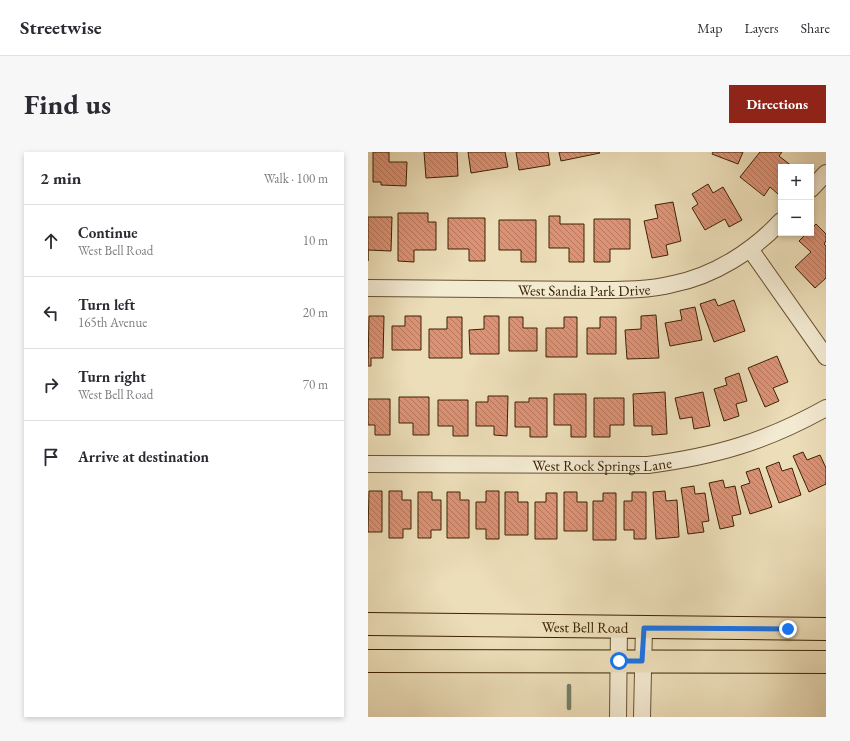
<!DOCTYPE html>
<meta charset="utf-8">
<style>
:root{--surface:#fff;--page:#f7f7f7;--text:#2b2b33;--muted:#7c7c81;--line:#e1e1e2;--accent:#8f2418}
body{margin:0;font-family:"EB Garamond",serif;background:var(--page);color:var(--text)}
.controls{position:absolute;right:12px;top:12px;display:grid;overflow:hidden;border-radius:0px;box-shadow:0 2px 6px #0003}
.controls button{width:36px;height:36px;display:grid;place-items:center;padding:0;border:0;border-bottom:1px solid var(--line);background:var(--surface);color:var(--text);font:20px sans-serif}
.stop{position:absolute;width:12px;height:12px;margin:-9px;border:3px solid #1a73e8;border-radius:50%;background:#fff}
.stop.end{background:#1a73e8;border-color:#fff;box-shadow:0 1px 4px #0008}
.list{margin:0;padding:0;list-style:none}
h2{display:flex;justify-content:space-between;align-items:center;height:52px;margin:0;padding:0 16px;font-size:17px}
h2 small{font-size:13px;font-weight:400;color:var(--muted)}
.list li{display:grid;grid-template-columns:26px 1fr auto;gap:12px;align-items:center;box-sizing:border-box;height:72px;padding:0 16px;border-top:1px solid var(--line)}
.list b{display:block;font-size:15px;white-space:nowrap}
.list p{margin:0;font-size:13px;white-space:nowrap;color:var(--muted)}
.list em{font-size:13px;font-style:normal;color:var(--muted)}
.icon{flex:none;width:22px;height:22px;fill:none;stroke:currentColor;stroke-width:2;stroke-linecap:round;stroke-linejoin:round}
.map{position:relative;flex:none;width:458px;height:565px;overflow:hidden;border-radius:0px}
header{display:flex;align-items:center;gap:24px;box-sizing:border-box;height:56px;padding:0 20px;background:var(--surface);border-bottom:1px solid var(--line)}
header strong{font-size:19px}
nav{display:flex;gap:22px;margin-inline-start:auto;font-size:14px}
.intro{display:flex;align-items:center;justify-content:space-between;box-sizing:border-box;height:96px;padding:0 24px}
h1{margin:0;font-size:28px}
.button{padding:10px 18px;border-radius:0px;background:var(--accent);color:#fff;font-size:14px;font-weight:700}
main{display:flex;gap:24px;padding:0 24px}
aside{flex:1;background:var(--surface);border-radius:0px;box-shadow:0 2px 6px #0003}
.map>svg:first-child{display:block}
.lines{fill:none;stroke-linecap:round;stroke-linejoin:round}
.stream{stroke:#747e6a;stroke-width:4.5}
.building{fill:url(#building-back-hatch);stroke:#3c2203}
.street-casing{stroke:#685130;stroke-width:18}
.primary-casing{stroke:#3c2203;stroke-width:24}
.street{stroke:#f3ead2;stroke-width:16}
.primary{stroke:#ecdeb9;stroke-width:22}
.route{stroke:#1a73e8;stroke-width:5}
.labels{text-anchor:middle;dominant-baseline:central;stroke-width:4;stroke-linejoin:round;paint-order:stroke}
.street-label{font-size:15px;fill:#3c2203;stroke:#f3ead2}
</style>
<header>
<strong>Streetwise</strong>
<nav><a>Map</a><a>Layers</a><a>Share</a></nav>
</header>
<div class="intro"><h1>Find us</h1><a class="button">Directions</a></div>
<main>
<aside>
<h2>2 min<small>Walk · 100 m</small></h2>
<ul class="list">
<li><svg class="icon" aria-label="ahead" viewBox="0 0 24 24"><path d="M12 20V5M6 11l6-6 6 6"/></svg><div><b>Continue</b><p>West Bell Road</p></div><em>10 m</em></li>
<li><svg class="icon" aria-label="left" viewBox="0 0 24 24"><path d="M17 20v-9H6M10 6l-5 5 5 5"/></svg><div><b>Turn left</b><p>165th Avenue</p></div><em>20 m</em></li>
<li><svg class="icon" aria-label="right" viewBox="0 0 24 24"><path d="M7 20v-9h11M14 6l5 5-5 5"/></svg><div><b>Turn right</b><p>West Bell Road</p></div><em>70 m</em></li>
<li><svg class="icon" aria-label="arrive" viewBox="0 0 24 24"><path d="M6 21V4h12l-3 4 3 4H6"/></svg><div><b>Arrive at destination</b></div></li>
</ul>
</aside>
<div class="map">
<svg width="458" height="565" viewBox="0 0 458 565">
<defs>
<pattern id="building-back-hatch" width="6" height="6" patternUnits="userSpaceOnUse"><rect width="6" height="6" fill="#dc9275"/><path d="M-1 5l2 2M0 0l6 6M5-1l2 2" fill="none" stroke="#b4775e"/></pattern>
</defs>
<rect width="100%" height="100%" fill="#ecdeb9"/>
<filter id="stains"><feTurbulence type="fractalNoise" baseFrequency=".005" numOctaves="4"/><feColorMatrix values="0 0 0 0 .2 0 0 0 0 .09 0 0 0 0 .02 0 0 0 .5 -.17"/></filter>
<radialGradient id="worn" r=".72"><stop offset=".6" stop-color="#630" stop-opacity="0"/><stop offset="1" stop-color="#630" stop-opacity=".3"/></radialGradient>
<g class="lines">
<path class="stream" d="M201 534V556"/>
</g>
<g class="building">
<path d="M5 0H21V10H39L38 34 13 33V30H5Z"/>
<path d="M56 0H89L90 24 58 26Z"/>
<path d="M100 0H137L140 15 103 21Z"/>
<path d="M148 0H180L182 13 151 18Z"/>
<path d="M191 0H231L232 1 193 9Z"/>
<path d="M345 0H375L370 12 344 2Z"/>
<path d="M392 0H414L411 4 425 15H413V38L410 42 402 35 396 44 372 25Z"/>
<path d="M340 32 345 41 355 35 374 68 361 75 357 67 337 78 324 56 330 52 324 42Z"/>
<path d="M305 50 313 89 298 93 300 103 284 106 276 69 290 66 287 53Z"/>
<path d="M30 61H60V70H68V98H46V110L30 109Z"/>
<path d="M181 64H192V72H216V110H201V96H181Z"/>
<path d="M0 65H24L23 99 0 98V109Z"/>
<path d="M80 66H117V109H101V97H80Z"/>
<path d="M226 67H262V97H242V110H226Z"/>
<path d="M131 68H168V110H153V98H131Z"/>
<path d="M448 72 458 82V89L456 92 458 94V126L447 136 427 115 443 100 431 89 439 81H443V77Z"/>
<path d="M347 147 350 154 366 148 377 179 346 190 332 152Z"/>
<path d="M327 155 334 188 302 194 297 171 314 168 312 158Z"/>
<path d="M288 163 291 206 259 207 257 178 273 177V164Z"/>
<path d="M1 164H16L15 206H3V214H0Z"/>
<path d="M37 164H53V198H24V174H37Z"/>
<path d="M116 164H131V202H102L101 178 116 177Z"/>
<path d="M79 165H94V206H61V177H79Z"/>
<path d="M141 165H155V176H169V199H141Z"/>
<path d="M196 165H209V205H178V176H196Z"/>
<path d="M232 165H248V202H219V176H232Z"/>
<path d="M409 204 420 230 405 236 411 249 397 255 380 216Z"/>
<path d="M371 221 379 249 368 252 371 264 356 269 346 237 359 233 357 226Z"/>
<path d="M297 240 299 282 284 283V274H266L265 242Z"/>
<path d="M335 240 342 274 326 277 324 265 312 267 307 246Z"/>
<path d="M186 242H218V285H203V273H186Z"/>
<path d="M120 244H140L139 284 126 283V274H108V250H120Z"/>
<path d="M31 245H61V283H45V271H31Z"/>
<path d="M161 246H179V285H162V275H147V250H161Z"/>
<path d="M226 246H256V273H242V285H226Z"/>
<path d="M0 247H22V283H7V273H0Z"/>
<path d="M70 248H100V284H85V274H70Z"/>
<path d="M435 300 439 308 452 303 458 316V332L441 340 425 304Z"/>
<path d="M411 310 414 319 424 316 433 343 411 351 398 315Z"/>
<path d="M391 316 404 355 382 362 373 334 382 331 378 320Z"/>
<path d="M355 328 357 336 367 334 373 362 364 364 366 374 352 377 341 331Z"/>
<path d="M326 334 327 342 337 341 341 369 334 370 336 380 320 382 313 336Z"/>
<path d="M1 339H14V380H0Z"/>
<path d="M21 339H34V348H43V377H35V386H21Z"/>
<path d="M118 339H131V387H118V377H108V350H118Z"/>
<path d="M297 339 298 349 309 348 311 385 288 387 285 340Z"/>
<path d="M50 340H64V348H73V378H63V386H50Z"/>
<path d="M79 340H92V348H101V386H79Z"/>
<path d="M137 340H150V350H160V383H137Z"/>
<path d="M196 340H209V350H219V379H196Z"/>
<path d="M264 340H278V387H266V378H256V349H264Z"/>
<path d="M178 341H189V387H167V350H178Z"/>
<path d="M235 341H248V388H225V349H235Z"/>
</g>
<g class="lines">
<g class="street-casing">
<g id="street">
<path d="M443 37 458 21"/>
<path d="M382 97 458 205"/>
<path id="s1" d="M0 136 232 138C256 138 281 138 305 132 346 124 385 99 413 69"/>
<path id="s2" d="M0 312 280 313C348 304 397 290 458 256"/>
<path d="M250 565 251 475"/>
<path d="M274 565 276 475"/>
</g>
</g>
<g class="primary-casing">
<g id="primary">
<path id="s3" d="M0 472 458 477"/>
<path d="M0 509 458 510"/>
</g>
</g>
<use href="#street" class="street"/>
<use href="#primary" class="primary"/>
</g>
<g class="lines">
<path class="route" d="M251 509H274L276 476 420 477"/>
</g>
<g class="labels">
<g class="street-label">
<text stroke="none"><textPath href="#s1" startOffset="216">West Sandia Park Drive</textPath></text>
<text stroke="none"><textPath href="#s2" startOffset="234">West Rock Springs Lane</textPath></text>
<text stroke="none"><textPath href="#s3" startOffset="217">West Bell Road</textPath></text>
</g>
</g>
<rect width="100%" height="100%" filter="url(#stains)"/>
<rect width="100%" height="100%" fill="url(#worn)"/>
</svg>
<div class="controls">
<button>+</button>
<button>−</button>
</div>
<div class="stop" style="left:251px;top:509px"></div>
<div class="stop end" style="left:420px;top:477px"></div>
</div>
</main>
